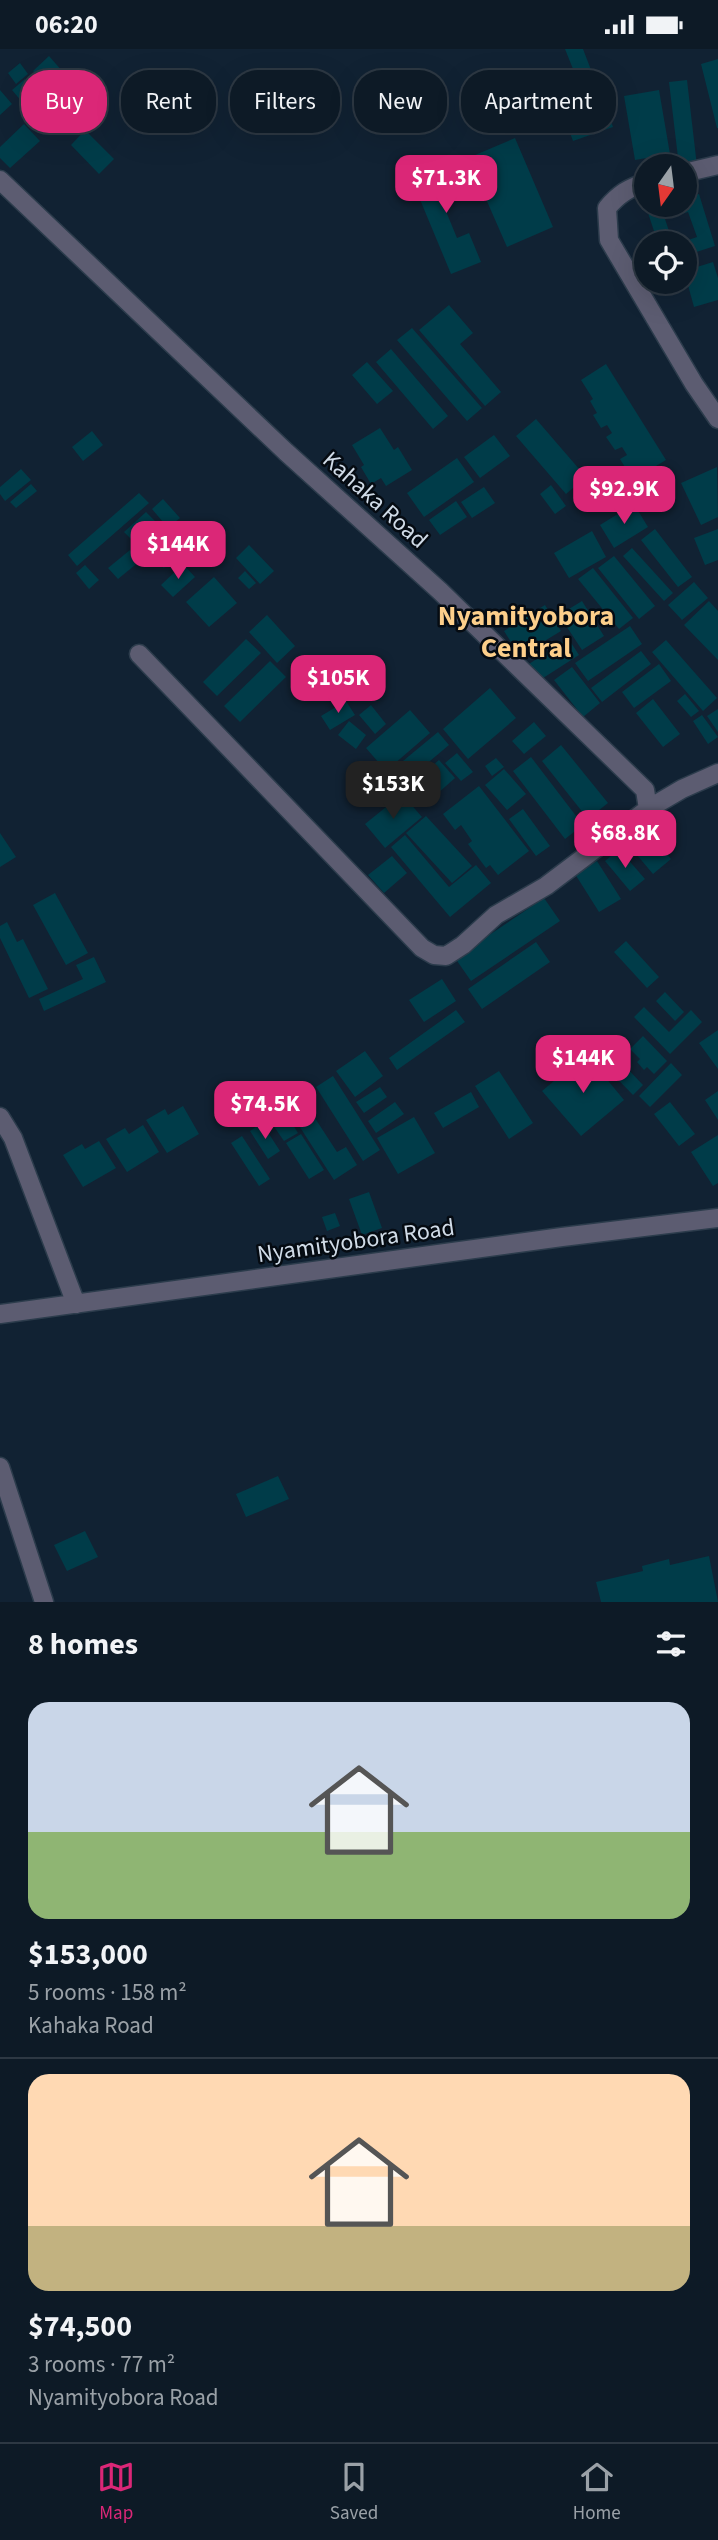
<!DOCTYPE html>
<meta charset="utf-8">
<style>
:root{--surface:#0d1a26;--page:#1b2732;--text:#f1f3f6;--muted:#9aa1a7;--line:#2d3843;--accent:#db2777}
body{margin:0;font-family:"Source Sans 3",sans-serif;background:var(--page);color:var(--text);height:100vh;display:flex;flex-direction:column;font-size:26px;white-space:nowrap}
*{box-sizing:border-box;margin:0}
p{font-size:23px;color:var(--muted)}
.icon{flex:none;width:38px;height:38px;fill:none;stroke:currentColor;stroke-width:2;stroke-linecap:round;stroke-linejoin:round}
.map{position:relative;height:1553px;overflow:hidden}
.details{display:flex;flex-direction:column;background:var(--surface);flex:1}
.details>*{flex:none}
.hud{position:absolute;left:21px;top:21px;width:677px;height:63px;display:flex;gap:14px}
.needle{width:46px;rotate:194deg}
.buttons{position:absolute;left:634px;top:105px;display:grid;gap:14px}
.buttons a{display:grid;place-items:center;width:63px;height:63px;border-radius:50%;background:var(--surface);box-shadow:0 7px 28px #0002,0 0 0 2px var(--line);font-size:35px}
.price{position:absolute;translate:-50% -60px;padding:0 16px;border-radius:14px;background:var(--accent);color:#fff;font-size:23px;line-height:46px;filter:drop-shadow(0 2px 4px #0008)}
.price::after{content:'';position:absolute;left:50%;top:42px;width:21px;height:16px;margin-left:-10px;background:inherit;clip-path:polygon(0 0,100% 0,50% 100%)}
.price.active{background:#222;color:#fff}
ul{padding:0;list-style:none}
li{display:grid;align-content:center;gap:14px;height:371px;padding:0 28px}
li+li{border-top:2px solid var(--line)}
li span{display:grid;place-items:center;height:217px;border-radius:21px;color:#555}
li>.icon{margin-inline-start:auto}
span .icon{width:126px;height:126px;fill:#fffc;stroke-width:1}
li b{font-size:30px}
h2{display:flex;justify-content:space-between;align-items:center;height:84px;padding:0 28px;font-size:30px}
.pill{padding:0 24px;border-radius:28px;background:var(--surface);box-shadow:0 7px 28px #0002,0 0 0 2px var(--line);font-size:24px;line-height:63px}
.pill.active{background:var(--accent);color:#fff}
.status{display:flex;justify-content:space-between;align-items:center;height:49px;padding:0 35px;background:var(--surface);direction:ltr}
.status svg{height:19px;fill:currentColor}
.dock{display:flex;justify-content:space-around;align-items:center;height:98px;border-top:2px solid var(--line);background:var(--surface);font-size:19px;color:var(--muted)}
.dock a{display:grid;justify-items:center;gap:4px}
.dock .active{color:var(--accent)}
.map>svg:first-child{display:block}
.building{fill:#003c49}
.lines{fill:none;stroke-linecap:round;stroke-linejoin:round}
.street-casing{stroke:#2c3c4c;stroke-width:21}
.street{stroke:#5c5c71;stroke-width:18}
.labels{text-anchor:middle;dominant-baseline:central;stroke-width:5;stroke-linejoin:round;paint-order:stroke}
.street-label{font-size:24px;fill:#d0dbe7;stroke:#050b12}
.quarter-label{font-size:28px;font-weight:bold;fill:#fdcf8b;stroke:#050b12}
</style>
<div class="status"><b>06:20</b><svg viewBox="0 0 49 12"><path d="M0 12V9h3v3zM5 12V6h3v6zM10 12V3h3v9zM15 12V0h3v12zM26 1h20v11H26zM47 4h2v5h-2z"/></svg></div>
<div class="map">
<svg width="718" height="1553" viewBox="0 0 718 1553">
<rect width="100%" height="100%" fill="#123"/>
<path class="building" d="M565,0H583L598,39L583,45Z
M49,7L84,47L68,61L33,22Z
M718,10V79H717L701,15Z
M20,14L28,25L16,35L8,24Z
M25,30L57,67L43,78L12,41Z
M687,31L697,117H679L669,33Z
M0,41L12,55L0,66Z
M659,41L670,105L635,111L624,47Z
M605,56L613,78L573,92L565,70Z
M24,75L40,92L10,119L0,109V98Z
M85,81L114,110L99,125L71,96Z
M515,89L553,178L507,198L468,109Z
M462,108L469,125L436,138L457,189L469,184L481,213L451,225L411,129Z
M699,145L715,197L684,207V194H679L697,188L688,163L665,170L673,194H658L647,161L663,156H684V149Z
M713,213L718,229V251L694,258L684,222Z
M449,256L473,284L460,295L501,343L485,357L419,281Z
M412,279L482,359L467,372L397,291Z
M391,300L448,367L433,380L376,313Z
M367,313L393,342L377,355L352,326Z
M606,315L666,411L641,426L637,420L629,425L620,410L627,406L622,398L615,401L606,388L612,384L607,376L601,379L593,366L597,364L590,352L593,350L581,331Z
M536,370L586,428L566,445L516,387Z
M380,379L394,401L398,398L412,421L386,437L381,429L371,435L361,418L364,416L352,396Z
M92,382L103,396L83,412L72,398Z
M494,386L510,407L480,429L464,408Z
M457,409L474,433L424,468L407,444Z
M717,418L718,468L701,476L681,434Z
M21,420L31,431L5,452L0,445V438Z
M31,435L37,442L16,459L10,453Z
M551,436L566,457L555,465L540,445Z
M484,438L495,454L472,469L461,453Z
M139,444L149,454L77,517L68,506Z
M163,450L180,469L168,479L152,460Z
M456,452L467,468L440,486L429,471Z
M634,455L648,478L614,499L600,476Z
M146,463L160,477L138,497L124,483Z
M180,474L193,484L164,519L151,508Z
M655,480L692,528L678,538L641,491Z
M718,480V511L705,516L694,489Z
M592,482L606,508L569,529L554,504Z
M249,496L274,522L260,535L236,509Z
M632,499L673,544L664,552L623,507Z
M130,501L140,512L118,530L108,519Z
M614,507L655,557L639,570L598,519Z
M183,515L195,528L173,548L161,536Z
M85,516L99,531L89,540L76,524Z
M593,519L633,569L619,580L578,530Z
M245,522L256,534L249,540L238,529Z
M214,528L237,554L209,578L186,553Z
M694,533L708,549L682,571L668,556Z
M582,552L604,587L582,601L559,566Z
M709,552L718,562V611L684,576Z
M545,556L561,582L520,607L504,582Z
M267,566L295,597L277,614L249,583Z
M630,577L642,595L588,632L575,614Z
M568,589L579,606L540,631L529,615Z
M246,590L261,604L217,647L203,633Z
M666,591L717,649L703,662L652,603Z
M641,602L651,615L602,653L591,639Z
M270,612L286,628L240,673L224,657Z
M659,615L671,632L634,659L622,643Z
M572,618L600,654L583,668L554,631Z
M490,639L516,669L468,710L443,680Z
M685,645L699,662L691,668L677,652Z
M653,650L680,685L663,698L636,664Z
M346,652L355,666L330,681L321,667Z
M371,656L386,675L375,685L359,666Z
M718,660V683L707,667Z
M410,661L430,684L386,722L366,699Z
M702,666L718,688L708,695L693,672Z
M349,672L366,686L356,700L338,686Z
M534,673L546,687L524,705L512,692Z
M438,683L449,696L392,744L380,731Z
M561,696L608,754L588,770L542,712Z
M457,704L473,723L461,732L445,714Z
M531,708L583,776L565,790L513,722Z
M496,709L504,718L492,727L485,717Z
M439,711L455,729L428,753L412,734Z
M504,720L526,745L507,761L485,736Z
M479,737L529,802L498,826L490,816L486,819L468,795L472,792L461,776L455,781L443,765Z
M402,745L422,768L385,799L365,775Z
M523,760L550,797L536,807L509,770Z
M426,767L472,817L452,834L406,784Z
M0,784L16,808L0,818Z
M650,784L671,810L653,825L631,799Z
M405,786L449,838L476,816L491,834L450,868L391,798Z
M619,800L645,830L630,842L605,812Z
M392,807L407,824L384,844L368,826Z
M597,812L621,850L599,863L575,825Z
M55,844L88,904L66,916L33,856Z
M544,849L560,872L471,932L455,909Z
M7,873L17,893L23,890L48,940L29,949L0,889V877Z
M626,892L659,928L647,939L614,903Z
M536,893L550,913L482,960L468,940Z
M94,908L106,933L44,962L39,950L83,930L76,916Z
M442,930L456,952L424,973L409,951Z
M665,943L684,963L675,972L656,952Z
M644,958L669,983L691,961L702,973L670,1005L634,968Z
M456,961L465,973L397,1021L389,1009Z
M718,981V1020L699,994Z
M643,987L667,1012L654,1025L647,1018L644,1021L637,1013L640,1010L630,1000Z
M600,991L643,1036L633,1046L589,1001Z
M365,1002L383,1027L355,1048L336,1022Z
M586,1005L624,1051L581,1087L542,1042Z
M671,1014L682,1026L650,1058L639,1047Z
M499,1022L533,1074L509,1090L475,1037Z
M333,1027L380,1101L363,1112L316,1038Z
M380,1038L387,1048L364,1064L356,1053Z
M718,1042V1071L705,1051Z
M471,1043L479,1058L443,1079L434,1064Z
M300,1046L337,1103L346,1098L357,1116L334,1131L285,1055Z
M395,1053L404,1065L376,1084L368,1072Z
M670,1053L695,1085L679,1097L654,1065Z
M183,1057L199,1085L167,1104L146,1071L165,1060L168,1066Z
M283,1060L298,1084L284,1092L268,1069Z
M414,1068L435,1104L398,1125L377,1089Z
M262,1074L280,1102L268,1110L250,1082Z
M143,1076L159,1103L127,1123L106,1090L125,1079L129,1085Z
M301,1085L324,1121L309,1130L286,1094Z
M718,1086V1134L713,1137L691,1103Z
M242,1087L270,1130L259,1137L231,1094Z
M99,1092L116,1119L83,1138L63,1106L82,1095L85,1100Z
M369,1143L382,1179L362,1186L349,1150Z
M335,1164L340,1177L327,1182L322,1168Z
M278,1427L289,1450L246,1468L236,1445Z
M85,1482L98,1508L67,1522L54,1496Z
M709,1507L718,1553H601L596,1533L643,1522L642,1517L669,1510L670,1516Z"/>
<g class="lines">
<g class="street-casing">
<path id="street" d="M684,124L718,116
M0,131L286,403L440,542L645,741L648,760L682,740L718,724
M646,134C629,138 618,146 607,159L609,191L694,335L718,370
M139,605L422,899L434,906L446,907L463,896L496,866L546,837L648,760
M0,1068L13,1089L76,1255
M0,1265L562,1188L718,1169
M0,1418L44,1553"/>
</g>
<use href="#street" class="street"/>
</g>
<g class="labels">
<g class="street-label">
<text transform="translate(375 451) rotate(42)">Kahaka Road</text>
<text transform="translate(356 1192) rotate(-8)">Nyamityobora Road</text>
</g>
<g class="quarter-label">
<text x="526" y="567">Nyamityobora<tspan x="526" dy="32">Central</tspan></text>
</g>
</g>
</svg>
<div class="buttons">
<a><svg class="needle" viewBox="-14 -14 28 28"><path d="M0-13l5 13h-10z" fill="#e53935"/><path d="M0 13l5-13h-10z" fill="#9aa1a7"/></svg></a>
<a><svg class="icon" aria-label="locate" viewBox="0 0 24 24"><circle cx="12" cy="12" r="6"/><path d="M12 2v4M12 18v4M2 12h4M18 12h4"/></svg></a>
</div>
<b class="price" style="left:446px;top:166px">$71.3K</b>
<b class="price" style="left:624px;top:477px">$92.9K</b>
<b class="price" style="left:178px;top:532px">$144K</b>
<b class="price" style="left:338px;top:666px">$105K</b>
<b class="price active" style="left:393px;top:772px">$153K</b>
<b class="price" style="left:625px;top:821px">$68.8K</b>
<b class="price" style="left:583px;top:1046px">$144K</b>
<b class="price" style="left:265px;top:1092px">$74.5K</b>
<div class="hud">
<a class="pill active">Buy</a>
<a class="pill">Rent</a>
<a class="pill">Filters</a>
<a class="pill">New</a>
<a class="pill">Apartment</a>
</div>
</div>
<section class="details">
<h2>8 homes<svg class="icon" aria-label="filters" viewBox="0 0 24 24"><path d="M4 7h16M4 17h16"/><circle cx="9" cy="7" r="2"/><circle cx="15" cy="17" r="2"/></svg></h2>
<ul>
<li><span style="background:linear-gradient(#c9d6e8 60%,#8fb573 0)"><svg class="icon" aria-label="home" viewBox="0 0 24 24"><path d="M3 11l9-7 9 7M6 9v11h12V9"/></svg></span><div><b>$153,000</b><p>5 rooms · 158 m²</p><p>Kahaka Road</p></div></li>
<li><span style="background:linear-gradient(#ffd9b3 70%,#c2b280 0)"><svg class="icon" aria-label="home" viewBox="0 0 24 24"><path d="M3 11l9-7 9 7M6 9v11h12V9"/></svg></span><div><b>$74,500</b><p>3 rooms · 77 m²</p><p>Nyamityobora Road</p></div></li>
</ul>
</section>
<nav class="dock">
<a class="active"><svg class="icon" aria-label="map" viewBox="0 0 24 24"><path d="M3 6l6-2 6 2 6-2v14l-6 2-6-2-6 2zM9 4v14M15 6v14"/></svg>Map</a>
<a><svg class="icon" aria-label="saved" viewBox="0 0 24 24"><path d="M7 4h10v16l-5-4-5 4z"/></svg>Saved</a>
<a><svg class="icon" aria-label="home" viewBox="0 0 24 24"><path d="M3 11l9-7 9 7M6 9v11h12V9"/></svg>Home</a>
</nav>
